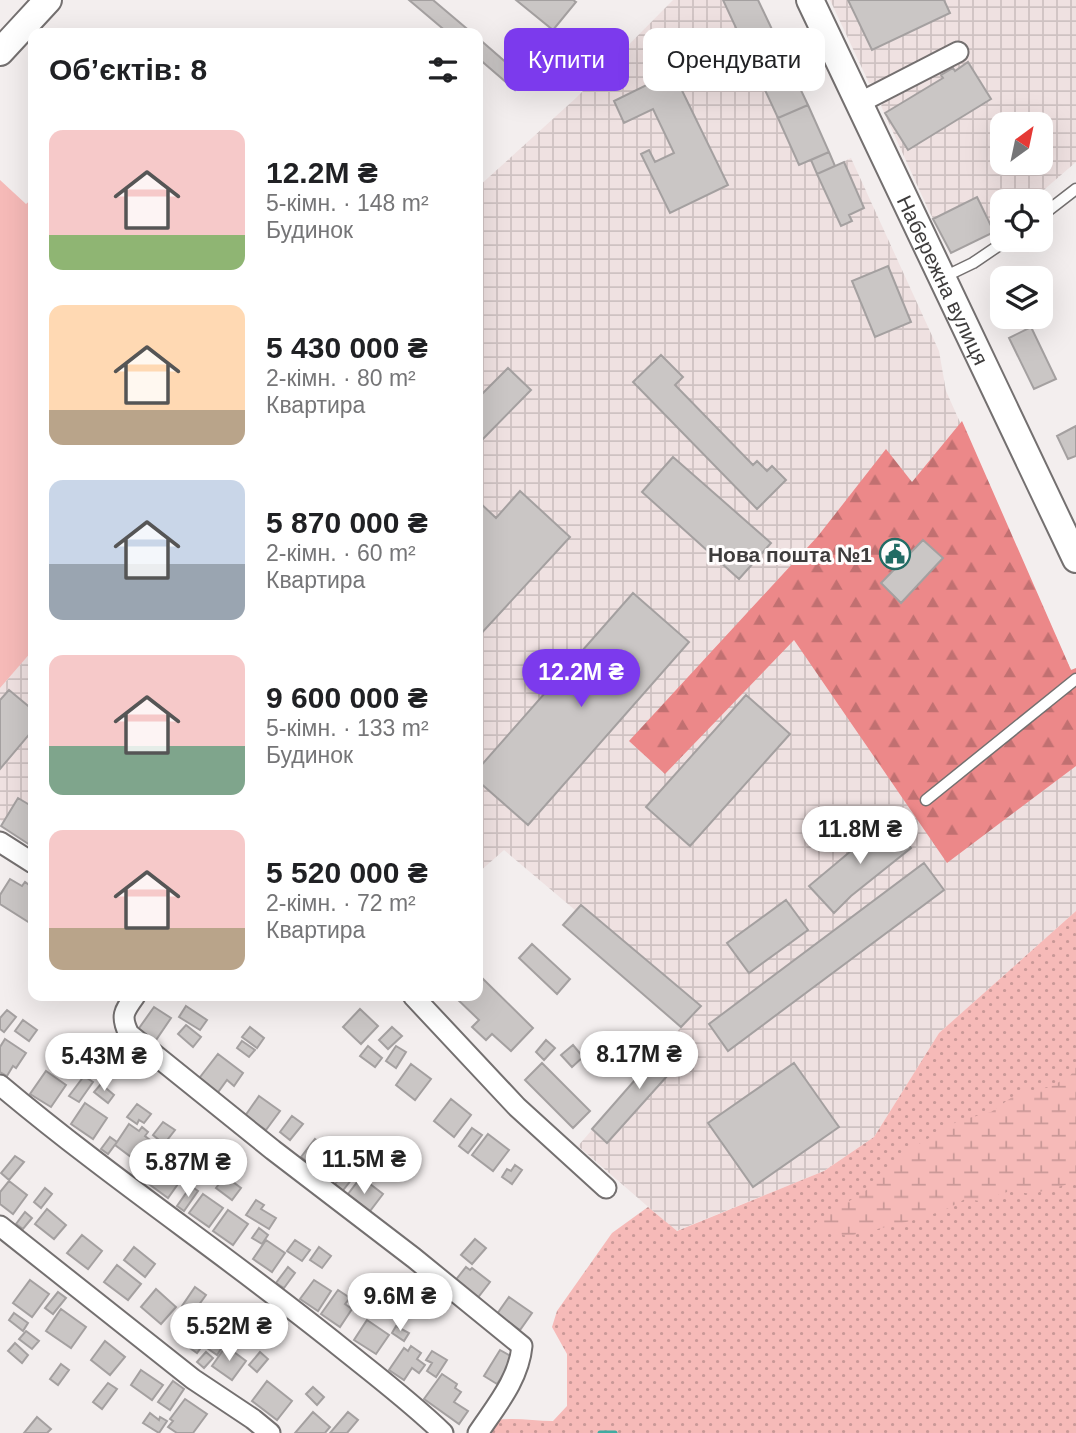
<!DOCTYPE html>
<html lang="uk">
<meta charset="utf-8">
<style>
:root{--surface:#fff;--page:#f6f6f6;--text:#202124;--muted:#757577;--accent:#7c3aed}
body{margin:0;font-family:Arial,sans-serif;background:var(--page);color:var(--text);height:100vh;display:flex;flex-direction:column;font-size:26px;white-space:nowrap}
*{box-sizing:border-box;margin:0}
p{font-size:23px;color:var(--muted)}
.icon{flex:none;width:38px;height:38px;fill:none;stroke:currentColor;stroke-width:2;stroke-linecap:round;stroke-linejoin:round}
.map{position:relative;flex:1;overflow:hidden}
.sheet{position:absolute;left:28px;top:28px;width:455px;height:973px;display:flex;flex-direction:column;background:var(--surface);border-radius:14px;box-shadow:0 7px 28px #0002}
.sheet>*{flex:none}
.guide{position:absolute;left:504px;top:28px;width:466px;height:63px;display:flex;gap:14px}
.needle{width:46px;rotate:33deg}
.fabs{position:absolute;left:990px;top:112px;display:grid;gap:14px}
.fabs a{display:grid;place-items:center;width:63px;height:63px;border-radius:14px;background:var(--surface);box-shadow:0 7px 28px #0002;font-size:35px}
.price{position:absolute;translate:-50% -60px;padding:0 16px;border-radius:24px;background:#fff;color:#222;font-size:23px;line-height:46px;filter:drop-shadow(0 2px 4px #0008)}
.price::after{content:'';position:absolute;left:50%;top:42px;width:21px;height:16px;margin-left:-10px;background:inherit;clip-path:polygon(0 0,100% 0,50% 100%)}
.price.on{background:var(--accent);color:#fff}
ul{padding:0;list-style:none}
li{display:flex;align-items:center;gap:21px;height:175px;padding:0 21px}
li span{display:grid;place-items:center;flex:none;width:196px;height:140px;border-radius:14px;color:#555}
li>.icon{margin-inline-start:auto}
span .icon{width:84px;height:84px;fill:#fffc;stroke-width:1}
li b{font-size:30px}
h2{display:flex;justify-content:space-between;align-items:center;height:84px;padding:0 21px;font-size:30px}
.tag{padding:0 24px;border-radius:14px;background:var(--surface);box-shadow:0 7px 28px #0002;font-size:24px;line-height:63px}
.tag.on{background:var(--accent);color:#fff}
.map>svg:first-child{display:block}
.industrial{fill:url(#industrial-grid);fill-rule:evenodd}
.grass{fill:url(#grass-dots)}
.forest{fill:url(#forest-firs)}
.wetland{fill:url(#wetland-marsh)}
.pitch{fill:#f6bab8}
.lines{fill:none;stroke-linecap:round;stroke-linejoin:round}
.stream{stroke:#40aba1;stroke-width:5}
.building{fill:#cac6c5;stroke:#a4a0a0;stroke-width:2}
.service-casing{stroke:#747070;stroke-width:13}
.minor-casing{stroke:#747070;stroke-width:23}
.secondary-casing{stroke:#747070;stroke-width:30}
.service{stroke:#fff;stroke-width:10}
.minor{stroke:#fff;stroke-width:19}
.secondary{stroke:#fff;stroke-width:26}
.labels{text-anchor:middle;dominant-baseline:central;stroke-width:6;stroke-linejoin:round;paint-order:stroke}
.street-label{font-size:21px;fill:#3e3c3c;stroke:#fffcfc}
.poi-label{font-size:21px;font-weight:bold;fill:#3e3c3c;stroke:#fffcfc;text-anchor:end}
</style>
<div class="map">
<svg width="1076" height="1433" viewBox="0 0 1076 1433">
<defs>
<pattern id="industrial-grid" width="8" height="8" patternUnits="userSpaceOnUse" patternTransform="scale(1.75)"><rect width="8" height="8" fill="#efe1e1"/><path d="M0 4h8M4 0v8" fill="none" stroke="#cec2c2"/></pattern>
<pattern id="grass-dots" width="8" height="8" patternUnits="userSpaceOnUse" patternTransform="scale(1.75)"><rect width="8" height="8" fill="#f6bab8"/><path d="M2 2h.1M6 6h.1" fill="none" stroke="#c99897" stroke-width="1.8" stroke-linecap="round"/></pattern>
<pattern id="forest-firs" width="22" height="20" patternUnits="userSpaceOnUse" patternTransform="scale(1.75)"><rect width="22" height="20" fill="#ec8889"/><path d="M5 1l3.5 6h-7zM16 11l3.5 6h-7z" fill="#c17071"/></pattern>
<pattern id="wetland-marsh" width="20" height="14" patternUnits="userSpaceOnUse" patternTransform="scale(1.75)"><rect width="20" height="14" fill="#f6bab8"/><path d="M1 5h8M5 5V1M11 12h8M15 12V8" fill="none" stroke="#c99897"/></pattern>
</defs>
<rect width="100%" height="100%" fill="#f3eeee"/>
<path class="industrial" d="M673,0H758L835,166L851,158L939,351L946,391L1071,670L1076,668V911L939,1033L874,1137L824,1171L676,1231L578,1146L681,1027L563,925L575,910L504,850L478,873V187L577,97Z
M830,0H1076V162L1031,201H1003V226L951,253L929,211L881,106L887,98L878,84L869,83ZM1003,124H1041V163H1003Z
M33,650V847L1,826L3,822L0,820V688Z"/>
<path class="grass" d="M1076,911V1433H488L496,1420C515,1417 534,1421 553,1421L567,1406V1354L552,1327L557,1311L612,1233L648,1207L677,1231L824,1171L874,1137L939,1033Z"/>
<path class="forest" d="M962,421L1071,670L1076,668V766L947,863L794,640L665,774L629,741L818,536L886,449L912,482Z"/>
<path class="wetland" d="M1076,1067V1182L1032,1194L1010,1191L980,1201L965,1199L945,1210L914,1220L849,1236L816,1231L815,1223L865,1191L912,1148L958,1121L991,1112L1015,1095L1050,1087L1070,1076Z"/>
<path class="pitch" d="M0,180L26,204L33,198V650L0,688Z"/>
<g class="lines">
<path class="stream" d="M600,1433H615"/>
</g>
<path class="building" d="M409,0H433L472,33H448Z
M516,0H573L576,2L553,30Z
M723,0H758L808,105L778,118Z
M848,0H944L950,13L872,50Z
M478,38L524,78L515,90L478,58Z
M968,62L991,99L908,150L885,113L943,78L941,75L953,68L955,71Z
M673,72L728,185L670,213L641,154L649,150L655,162L674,153L653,109L624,123L614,101Z
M808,105L829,152L799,165L778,118Z
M829,152L835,166L817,174L811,160Z
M844,162L864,208L849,215L852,221L841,226L817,174Z
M977,197L994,232L951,253L933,219Z
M888,266L911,322L875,337L852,281Z
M1031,327L1056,379L1034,389L1009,338Z
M661,355L683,377L675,385L753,465L757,461L767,471L772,466L786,480L757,509L633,382Z
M508,368L531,390L478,444V398Z
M1076,426V456L1068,459L1057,436Z
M673,457L771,543L739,579L642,492Z
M520,491L570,537L478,637V501L496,518Z
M923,540L943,558L901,603L881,583Z
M633,593L689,642L528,825L478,781V769Z
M9,690L33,710V730L0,769V700Z
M746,695L790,734L690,846L646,807Z
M18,798L33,807V847L1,826Z
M888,820L911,848L851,896L834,913L809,886Z
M924,863L944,890L728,1051L709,1024Z
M10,879L22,886L25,882L33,888V925L0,904V895Z
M786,900L808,930L749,973L727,943Z
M581,905L701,1006L681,1027L563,925Z
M532,944L570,979L557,994L519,958Z
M478,974L533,1028L511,1051L492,1034L486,1040L472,1027L479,1020L454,996H478Z
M186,1006L207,1020L200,1030L179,1017Z
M154,1007L171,1018L154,1043L137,1031Z
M360,1009L378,1026L361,1044L343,1027Z
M7,1010L16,1017L4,1032L0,1029V1018Z
M23,1020L37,1030L29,1041L15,1031Z
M186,1025L201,1037L193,1047L178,1034Z
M250,1027L264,1038L257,1048L242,1037Z
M392,1027L402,1036L388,1049L379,1040Z
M5,1039L26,1053L16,1068L13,1066L7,1076L0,1072V1047Z
M546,1040L555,1048L544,1060L536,1052Z
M670,1040L686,1055L607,1143L592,1129Z
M242,1041L255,1050L249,1057L237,1048Z
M573,1045L583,1057L572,1067L561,1055Z
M368,1046L382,1058L375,1067L360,1056Z
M396,1046L406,1052L396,1068L386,1061Z
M60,1053L75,1062L66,1076L51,1066Z
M218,1054L243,1073L234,1086L227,1080L216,1095L197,1081Z
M542,1063L590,1111L573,1128L525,1080Z
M794,1063L839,1127L753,1187L708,1123Z
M411,1064L431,1079L415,1100L396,1085Z
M46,1071L66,1085L51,1107L30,1094Z
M84,1076L93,1082L79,1102L69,1096Z
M101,1084L114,1095L108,1103L94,1092Z
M259,1096L280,1111L266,1130L245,1116Z
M451,1099L471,1115L454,1137L434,1121Z
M85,1103L107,1118L93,1139L71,1124Z
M137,1104L151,1114L144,1123L139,1120L137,1124L127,1117Z
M292,1116L303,1124L290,1140L280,1132Z
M163,1122L175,1130L164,1144L153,1135Z
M129,1124L139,1131L142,1127L148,1132L145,1136L150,1140L135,1160L115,1145Z
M472,1128L482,1135L468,1153L459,1146Z
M488,1134L509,1150L493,1171L472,1155Z
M110,1137L117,1142L108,1154L101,1149Z
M315,1139L335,1154L321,1173L301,1157Z
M164,1148L173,1155L171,1158L183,1167L180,1171L185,1174L168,1198L142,1179Z
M15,1156L24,1162L9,1180L1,1173Z
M515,1165L522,1170L512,1184L502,1177L507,1169L511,1171Z
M348,1168L356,1174L340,1194L332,1188Z
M225,1176L241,1188L232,1200L216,1188Z
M361,1177L383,1194L367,1215L345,1198Z
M9,1181L27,1195L13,1214L0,1204V1192Z
M191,1186L198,1191L184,1211L177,1206Z
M45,1188L52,1194L41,1208L34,1202Z
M203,1194L223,1208L209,1227L189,1213Z
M256,1200L264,1205L261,1209L276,1218L269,1229L246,1215Z
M47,1209L66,1225L54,1239L35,1224Z
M228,1210L248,1224L233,1245L213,1231Z
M25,1212L32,1218L23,1229L16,1224Z
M259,1228L268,1235L262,1244L252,1238Z
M82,1235L102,1251L88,1269L67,1253Z
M475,1239L486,1248L472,1264L461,1255Z
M266,1240L285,1253L272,1272L253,1259Z
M295,1240L310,1250L302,1261L287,1251Z
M134,1247L155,1264L145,1277L124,1260Z
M319,1247L331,1256L322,1268L310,1260Z
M117,1265L141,1284L128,1300L104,1282Z
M288,1267L295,1273L284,1288L276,1283Z
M466,1267L470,1270L472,1268L490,1282L476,1300L454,1282Z
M30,1280L49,1294L32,1317L13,1303Z
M314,1280L331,1291L318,1311L300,1299Z
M195,1287L206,1295L193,1313L182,1306Z
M156,1289L176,1307L161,1324L141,1307Z
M338,1290L350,1298L345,1304L352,1309L340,1327L321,1314Z
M365,1290L372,1294L367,1301L375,1306L369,1314L355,1305Z
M58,1292L66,1298L53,1314L45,1308Z
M509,1297L532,1313L520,1330L497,1314Z
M61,1309L86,1327L71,1348L46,1331Z
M14,1313L28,1323L23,1331L9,1320Z
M190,1318L211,1334L197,1353L176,1338Z
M367,1320L389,1335L376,1354L354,1340Z
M224,1323L234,1329L217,1355L207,1348Z
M396,1326L409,1333L404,1341L392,1333Z
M26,1331L39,1341L32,1349L19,1339Z
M105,1341L125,1357L110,1375L91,1360Z
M15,1343L28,1355L22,1363L8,1351Z
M226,1346L246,1361L232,1380L212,1366Z
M411,1346L421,1353L417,1359L425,1365L419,1373L412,1368L404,1380L389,1370L404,1348L408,1351Z
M500,1350L514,1358L497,1384L484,1376Z
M432,1351L447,1360L436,1377L427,1371L432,1363L426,1360Z
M206,1352L213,1358L204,1368L197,1362Z
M260,1352L268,1359L257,1372L249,1365Z
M61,1364L69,1370L58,1385L50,1379Z
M141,1370L163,1385L152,1400L131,1385Z
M442,1374L457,1384L455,1388L461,1392L454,1402L468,1411L459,1424L424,1399Z
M173,1381L184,1389L170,1410L158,1402Z
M267,1381L292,1401L277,1420L252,1401Z
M108,1383L117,1389L102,1409L93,1402Z
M313,1387L324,1397L317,1405L306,1394Z
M185,1399L207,1414L193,1433H177L168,1427L173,1421L170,1419Z
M313,1412L330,1427L325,1433H295Z
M348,1412L358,1420L347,1433H330Z
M150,1413L159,1420L160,1417L167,1421L159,1433L143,1423Z
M37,1417L51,1429L47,1433H24Z"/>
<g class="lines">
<g class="service-casing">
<path id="service" d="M1041,216L1076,189
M944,277L973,263L1007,240
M926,800L1076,679"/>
</g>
<g class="minor-casing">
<path id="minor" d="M859,103L958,52
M0,842L33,863
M135,996C124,1011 120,1016 129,1034L273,1150L414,1258L522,1346C519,1379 496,1406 478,1433
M413,996L517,1107L606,1188
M0,1085C107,1175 223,1253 333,1341C370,1371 409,1400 443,1433
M0,1226L193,1379L253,1419L270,1433"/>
</g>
<g class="secondary-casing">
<g id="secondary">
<path id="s1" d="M810,0L1076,559"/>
<path d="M0,52L48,0"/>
</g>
</g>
<use href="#service" class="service"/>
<use href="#minor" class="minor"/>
<use href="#secondary" class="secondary"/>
</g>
<defs>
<g id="civic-ring" transform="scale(1.575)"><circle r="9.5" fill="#fffcfc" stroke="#226c65" stroke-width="1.5"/><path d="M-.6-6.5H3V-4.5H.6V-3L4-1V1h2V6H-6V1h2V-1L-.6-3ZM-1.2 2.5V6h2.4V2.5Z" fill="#226c65"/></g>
</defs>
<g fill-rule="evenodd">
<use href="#civic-ring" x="895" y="554"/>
</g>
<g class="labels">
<g class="street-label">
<text stroke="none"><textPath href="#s1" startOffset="310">Набережна вулиця</textPath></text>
</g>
<g class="poi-label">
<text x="872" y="554">Нова пошта №1</text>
</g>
</g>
</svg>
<div class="fabs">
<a><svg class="needle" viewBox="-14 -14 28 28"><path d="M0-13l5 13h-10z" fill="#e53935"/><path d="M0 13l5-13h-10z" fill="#757577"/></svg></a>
<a><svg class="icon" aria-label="locate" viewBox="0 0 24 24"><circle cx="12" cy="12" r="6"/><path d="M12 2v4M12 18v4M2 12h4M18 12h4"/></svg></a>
<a><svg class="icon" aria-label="layers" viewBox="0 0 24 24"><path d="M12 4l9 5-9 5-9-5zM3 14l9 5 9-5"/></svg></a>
</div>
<b class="price on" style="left:581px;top:709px">12.2M ₴</b>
<b class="price" style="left:860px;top:866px">11.8M ₴</b>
<b class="price" style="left:639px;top:1091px">8.17M ₴</b>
<b class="price" style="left:104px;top:1093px">5.43M ₴</b>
<b class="price" style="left:364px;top:1196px">11.5M ₴</b>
<b class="price" style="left:188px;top:1199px">5.87M ₴</b>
<b class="price" style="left:400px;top:1333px">9.6M ₴</b>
<b class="price" style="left:229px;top:1363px">5.52M ₴</b>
<div class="guide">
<a class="tag on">Купити</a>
<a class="tag">Орендувати</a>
</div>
<section class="sheet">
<h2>Об’єктів: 8<svg class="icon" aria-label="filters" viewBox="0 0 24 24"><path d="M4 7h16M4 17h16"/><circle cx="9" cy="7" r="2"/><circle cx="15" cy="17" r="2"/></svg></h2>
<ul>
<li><span style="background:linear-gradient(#f6c9c9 75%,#8fb573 0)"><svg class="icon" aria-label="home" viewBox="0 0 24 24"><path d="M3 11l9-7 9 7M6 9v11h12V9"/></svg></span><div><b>12.2M ₴</b><p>5-кімн. · 148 m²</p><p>Будинок</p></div></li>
<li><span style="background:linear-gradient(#ffd9b3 75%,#b9a48a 0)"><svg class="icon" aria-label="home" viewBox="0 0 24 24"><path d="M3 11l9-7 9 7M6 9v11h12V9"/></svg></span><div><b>5 430 000 ₴</b><p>2-кімн. · 80 m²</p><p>Квартира</p></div></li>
<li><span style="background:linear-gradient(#c9d6e8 60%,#9aa5b1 0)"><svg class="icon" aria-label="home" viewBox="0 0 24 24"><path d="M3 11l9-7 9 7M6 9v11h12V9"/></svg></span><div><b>5 870 000 ₴</b><p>2-кімн. · 60 m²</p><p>Квартира</p></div></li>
<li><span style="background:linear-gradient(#f6c9c9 65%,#7fa58c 0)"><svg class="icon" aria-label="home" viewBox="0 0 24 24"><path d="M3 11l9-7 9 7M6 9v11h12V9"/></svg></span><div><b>9 600 000 ₴</b><p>5-кімн. · 133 m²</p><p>Будинок</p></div></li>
<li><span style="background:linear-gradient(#f6c9c9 70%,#b9a48a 0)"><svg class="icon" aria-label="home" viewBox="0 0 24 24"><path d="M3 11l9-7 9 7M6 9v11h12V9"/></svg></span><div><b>5 520 000 ₴</b><p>2-кімн. · 72 m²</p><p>Квартира</p></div></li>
</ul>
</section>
</div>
